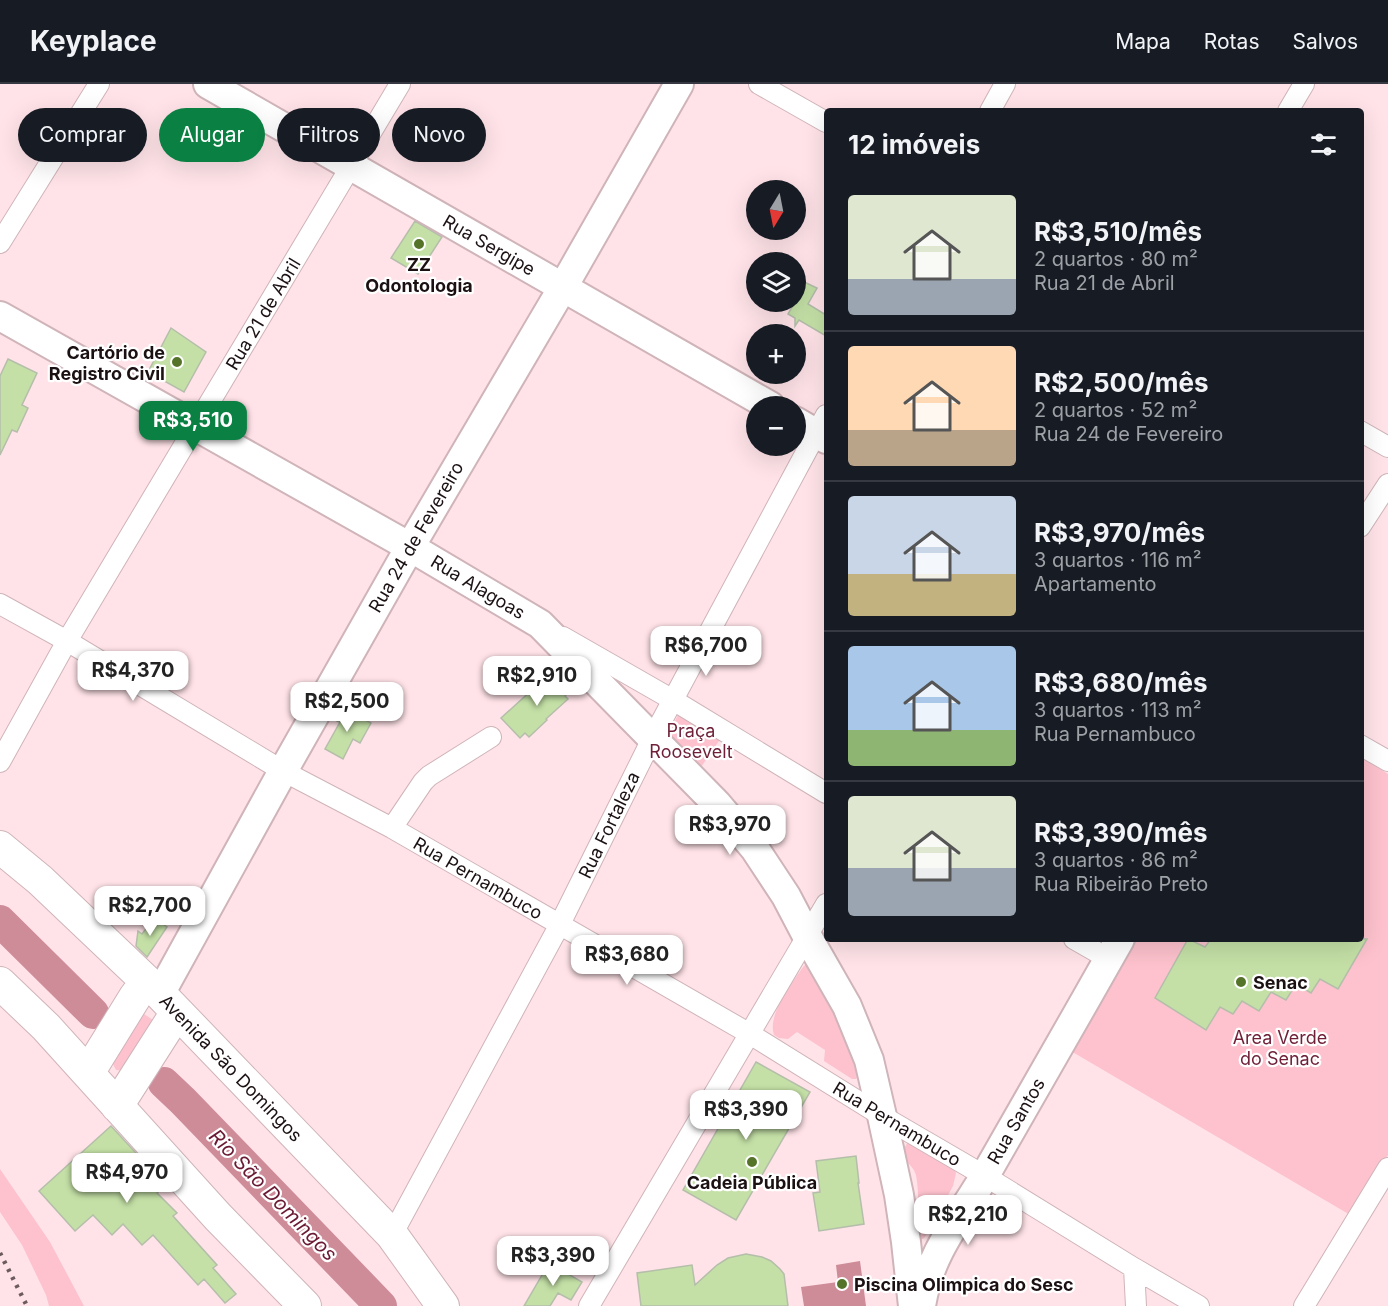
<!DOCTYPE html>
<html lang="pt">
<meta charset="utf-8">
<style>
:root{--surface:#171b24;--page:#242831;--text:#f1f3f6;--muted:#9ea1a6;--line:#363941;--accent:#0b8043}
body{margin:0;font-family:Inter,sans-serif;background:var(--page);color:var(--text);height:100vh;display:flex;flex-direction:column;font-size:22px;white-space:nowrap}
*{box-sizing:border-box;margin:0}
p{font-size:20px;color:var(--muted)}
.icon{flex:none;width:33px;height:33px;fill:none;stroke:currentColor;stroke-width:2;stroke-linecap:round;stroke-linejoin:round}
.map{position:relative;flex:1;overflow:hidden}
.drawer{position:absolute;left:824px;top:24px;width:540px;height:834px;display:flex;flex-direction:column;background:var(--surface);border-radius:6px;box-shadow:0 6px 24px #0002}
.drawer>*{flex:none}
.top-card{position:absolute;left:18px;top:24px;width:570px;height:54px;display:flex;gap:12px}
.needle{width:39px;rotate:190deg}
.tools{position:absolute;left:746px;top:96px;display:grid;gap:12px}
.tools a{display:grid;place-items:center;width:60px;height:60px;border-radius:50%;background:var(--surface);box-shadow:0 6px 24px #0002;font-size:30px}
.price{position:absolute;translate:-50% -51px;padding:0 14px;border-radius:12px;background:#fff;color:#222;font-size:20px;line-height:39px;filter:drop-shadow(0 2px 3px #0008)}
.price::after{content:'';position:absolute;left:50%;top:36px;width:18px;height:14px;margin-left:-9px;background:inherit;clip-path:polygon(0 0,100% 0,50% 100%)}
.price.selected{background:var(--accent);color:#fff}
ul{padding:0;list-style:none}
li{display:flex;align-items:center;gap:18px;height:150px;padding:0 24px}
li+li{border-top:2px solid var(--line)}
li span{display:grid;place-items:center;flex:none;width:168px;height:120px;border-radius:6px;color:#555}
li>.icon{margin-inline-start:auto}
span .icon{width:72px;height:72px;fill:#fffc;stroke-width:1}
li b{font-size:26px}
h2{display:flex;justify-content:space-between;align-items:center;height:72px;padding:0 24px;font-size:26px}
.chip{padding:0 21px;border-radius:27px;background:var(--surface);box-shadow:0 6px 24px #0002;font-size:21px;line-height:54px}
.chip.selected{background:var(--accent);color:#fff}
header{display:flex;align-items:center;gap:36px;box-sizing:border-box;height:84px;padding:0 30px;background:var(--surface);border-bottom:2px solid var(--line)}
header strong{font-size:28px}
nav{display:flex;gap:33px;margin-inline-start:auto;font-size:21px}
.map>svg:first-child{display:block}
.green{fill:#fdc2cd}
.water{fill:#ce8b98}
.lines{fill:none;stroke-linecap:round;stroke-linejoin:round}
.river{stroke:#ce8b98;stroke-width:32}
.building{fill:#c4e0a6;stroke:#b4beaa;stroke-width:1.5}
.street-casing{stroke:#cfb4b9;stroke-width:22}
.secondary-casing{stroke:#cfb4b9;stroke-width:32}
.primary-casing{stroke:#cfb4b9;stroke-width:34}
.street{stroke:#fff;stroke-width:20}
.secondary{stroke:#fff;stroke-width:28}
.primary{stroke:#fff;stroke-width:32}
.rail{stroke:#6c5b5e;stroke-width:4.5;stroke-dasharray:3 6;stroke-linecap:butt}
.poi-dot{fill:#55742a;stroke:#fff;stroke-width:2}
.labels{text-anchor:middle;dominant-baseline:central;stroke-width:4.5;stroke-linejoin:round;paint-order:stroke}
.street-label{font-size:18px;fill:#1b1113;stroke:#fff}
.poi-label{font-size:18px;font-weight:bold;fill:#1b1113;stroke:#fff}
.park-label{font-size:18px;fill:#6f1f37;stroke:#fff}
.water-label{font-size:20px;font-style:italic;fill:#6a1a33;stroke:#fff}
</style>
<header>
<strong>Keyplace</strong>
<nav><a>Mapa</a><a>Rotas</a><a>Salvos</a></nav>
</header>
<div class="map">
<svg width="1388" height="1222" viewBox="0 0 1388 1222">
<rect width="100%" height="100%" fill="#ffe3e8"/>
<path class="green" d="M681,626L723,651L695,692L662,660Z
M1361,673L1388,690V1071L1352,1132L1064,963L1127,855H1360Z
M807,879L812,880L856,967L859,991L856,995H852L824,977L825,966L797,948L788,955L779,954L774,951C767,931 792,899 803,883Z
M144,930L153,936L156,942L126,987L116,986L112,978L137,931Z
M908,1058L953,1080L956,1089L953,1102L927,1150L923,1155H918L912,1131L919,1124C918,1114 918,1101 916,1091C913,1078 895,1076 908,1058Z
M0,1085L50,1158L84,1222H49L46,1211L22,1161L0,1128Z"/>
<path class="water" d="M860,1177L866,1222H804L801,1203L838,1198L836,1181Z"/>
<g class="lines">
<path class="river" d="M0,837L93,929
M164,999L183,1017L381,1222"/>
</g>
<path class="building" d="M415,137L442,153L418,190L391,174Z
M800,196L817,204L808,220L826,231V252L799,236L795,242V234L788,230L795,218V205Z
M171,244L206,268L184,308L148,288Z
M8,275L37,289L22,321L28,324L17,348L12,346L0,371V292Z
M553,589L570,606L565,612L568,615L546,635L547,636L529,653L525,649L520,654L501,634L544,595L546,596Z
M344,624L371,639L360,659L353,655L343,675L325,665L340,638L337,637Z
M154,834L167,843L147,873L136,862L138,847L142,850Z
M1188,855L1205,863L1211,855H1367L1338,905L1320,895L1311,909L1296,900L1286,916L1271,908L1259,927L1242,917L1233,930L1220,923L1206,946L1155,914Z
M756,978L810,1008L736,1136L683,1106Z
M111,1042L147,1081L144,1084L163,1104L157,1109L177,1129L173,1132L217,1181L213,1184L236,1210L225,1219L204,1195L198,1201L153,1151L142,1161L123,1140L112,1151L93,1131L75,1147L39,1107Z
M856,1072L859,1099H858L864,1140L819,1147L813,1109L820,1108L816,1077Z
M746,1170L762,1173L771,1177L780,1185L784,1190L788,1222H641L637,1189L692,1181L695,1201L717,1181L728,1174Z
M549,1179L582,1198L571,1216L558,1209L550,1222H524Z"/>
<g class="lines">
<g class="street-casing">
<path id="street" d="M759,0L826,38
M990,27L1005,0
M1288,27L1304,0
M0,159L99,0
M1360,347L1388,363
M1360,443L1388,400
M0,520L67,557L283,687L392,744L750,950L882,1032L985,1092L1134,1184L1199,1222
M563,553L673,616L826,709
M1360,661L1388,677
M0,678L67,557L400,0
M392,744L423,698L429,692L491,653
M1074,855L1109,875
M392,1151L559,842L653,653L826,331
M1134,1184L1136,1222
M589,1222L826,820
M1304,1222L1388,1084"/>
</g>
<g class="secondary-casing">
<path id="secondary" d="M208,0L770,322
M0,232L410,463L540,540L717,720L755,765L786,812L807,852L847,922L869,976L882,1032L899,1111L906,1158L913,1222
M795,337L826,355
M160,910L283,687L410,463L563,203L679,0
M921,1222C929,1169 961,1133 987,1088C1031,1011 1076,933 1120,855"/>
</g>
<g class="primary-casing">
<path id="primary" d="M0,763L40,796L160,910L392,1151L443,1222
M0,899L46,943L218,1133L305,1222
M88,989L135,913L146,898
M117,1022L177,928"/>
</g>
<use href="#street" class="street"/>
<use href="#secondary" class="secondary"/>
<use href="#primary" class="primary"/>
<path class="rail" d="M0,1169L27,1222"/>
</g>
<g class="poi-dot">
<circle cx="419" cy="160" r="6"/>
<circle cx="177" cy="278" r="6"/>
<circle cx="1241" cy="898" r="6"/>
<circle cx="752" cy="1078" r="6"/>
<circle cx="842" cy="1200" r="6"/>
</g>
<g class="labels">
<g class="street-label">
<text transform="translate(489 161) rotate(30)">Rua Sergipe</text>
<text transform="translate(263 230) rotate(-59)">Rua 21 de Abril</text>
<text transform="translate(416 453) rotate(-60)">Rua 24 de Fevereiro</text>
<text transform="translate(478 503) rotate(31)">Rua Alagoas</text>
<text transform="translate(609 741) rotate(-64)">Rua Fortaleza</text>
<text transform="translate(478 794) rotate(30)">Rua Pernambuco</text>
<text transform="translate(231 984) rotate(46)">Avenida São Domingos</text>
<text transform="translate(1016 1037) rotate(-60)">Rua Santos</text>
<text transform="translate(897 1040) rotate(31)">Rua Pernambuco</text>
</g>
<g class="poi-label">
<text x="419" y="180">ZZ<tspan x="419" dy="21">Odontologia</tspan></text>
<text x="165" y="268" text-anchor="end">Cartório de<tspan x="165" dy="21">Registro Civil</tspan></text>
<text x="1253" y="898" text-anchor="start">Senac</text>
<text x="752" y="1098">Cadeia Pública</text>
<text x="854" y="1200" text-anchor="start">Piscina Olimpica do Sesc</text>
</g>
<g class="park-label">
<text x="691" y="646">Praça<tspan x="691" dy="21">Roosevelt</tspan></text>
<text x="1280" y="953">Area Verde<tspan x="1280" dy="21">do Senac</tspan></text>
</g>
<g class="water-label">
<text transform="translate(273 1111) rotate(46)">Rio São Domingos</text>
</g>
</g>
</svg>
<div class="tools">
<a><svg class="needle" viewBox="-14 -14 28 28"><path d="M0-13l5 13h-10z" fill="#e53935"/><path d="M0 13l5-13h-10z" fill="#9ea1a6"/></svg></a>
<a><svg class="icon" aria-label="layers" viewBox="0 0 24 24"><path d="M12 4l9 5-9 5-9-5zM3 14l9 5 9-5"/></svg></a>
<a>+</a>
<a>−</a>
</div>
<b class="price selected" style="left:193px;top:368px">R$3,510</b>
<b class="price" style="left:706px;top:593px">R$6,700</b>
<b class="price" style="left:133px;top:618px">R$4,370</b>
<b class="price" style="left:537px;top:623px">R$2,910</b>
<b class="price" style="left:347px;top:649px">R$2,500</b>
<b class="price" style="left:730px;top:772px">R$3,970</b>
<b class="price" style="left:150px;top:853px">R$2,700</b>
<b class="price" style="left:627px;top:902px">R$3,680</b>
<b class="price" style="left:746px;top:1057px">R$3,390</b>
<b class="price" style="left:127px;top:1120px">R$4,970</b>
<b class="price" style="left:968px;top:1162px">R$2,210</b>
<b class="price" style="left:553px;top:1203px">R$3,390</b>
<div class="top-card">
<a class="chip">Comprar</a>
<a class="chip selected">Alugar</a>
<a class="chip">Filtros</a>
<a class="chip">Novo</a>
</div>
<section class="drawer">
<h2>12 imóveis<svg class="icon" aria-label="filters" viewBox="0 0 24 24"><path d="M4 7h16M4 17h16"/><circle cx="9" cy="7" r="2"/><circle cx="15" cy="17" r="2"/></svg></h2>
<ul>
<li><span style="background:linear-gradient(#dfe7d0 70%,#9aa5b1 0)"><svg class="icon" aria-label="home" viewBox="0 0 24 24"><path d="M3 11l9-7 9 7M6 9v11h12V9"/></svg></span><div><b>R$3,510/mês</b><p>2 quartos · 80 m²</p><p>Rua 21 de Abril</p></div></li>
<li><span style="background:linear-gradient(#ffd9b3 70%,#b9a48a 0)"><svg class="icon" aria-label="home" viewBox="0 0 24 24"><path d="M3 11l9-7 9 7M6 9v11h12V9"/></svg></span><div><b>R$2,500/mês</b><p>2 quartos · 52 m²</p><p>Rua 24 de Fevereiro</p></div></li>
<li><span style="background:linear-gradient(#c9d6e8 65%,#c2b280 0)"><svg class="icon" aria-label="home" viewBox="0 0 24 24"><path d="M3 11l9-7 9 7M6 9v11h12V9"/></svg></span><div><b>R$3,970/mês</b><p>3 quartos · 116 m²</p><p>Apartamento</p></div></li>
<li><span style="background:linear-gradient(#a9c7e8 70%,#8fb573 0)"><svg class="icon" aria-label="home" viewBox="0 0 24 24"><path d="M3 11l9-7 9 7M6 9v11h12V9"/></svg></span><div><b>R$3,680/mês</b><p>3 quartos · 113 m²</p><p>Rua Pernambuco</p></div></li>
<li><span style="background:linear-gradient(#dfe7d0 60%,#9aa5b1 0)"><svg class="icon" aria-label="home" viewBox="0 0 24 24"><path d="M3 11l9-7 9 7M6 9v11h12V9"/></svg></span><div><b>R$3,390/mês</b><p>3 quartos · 86 m²</p><p>Rua Ribeirão Preto</p></div></li>
</ul>
</section>
</div>
